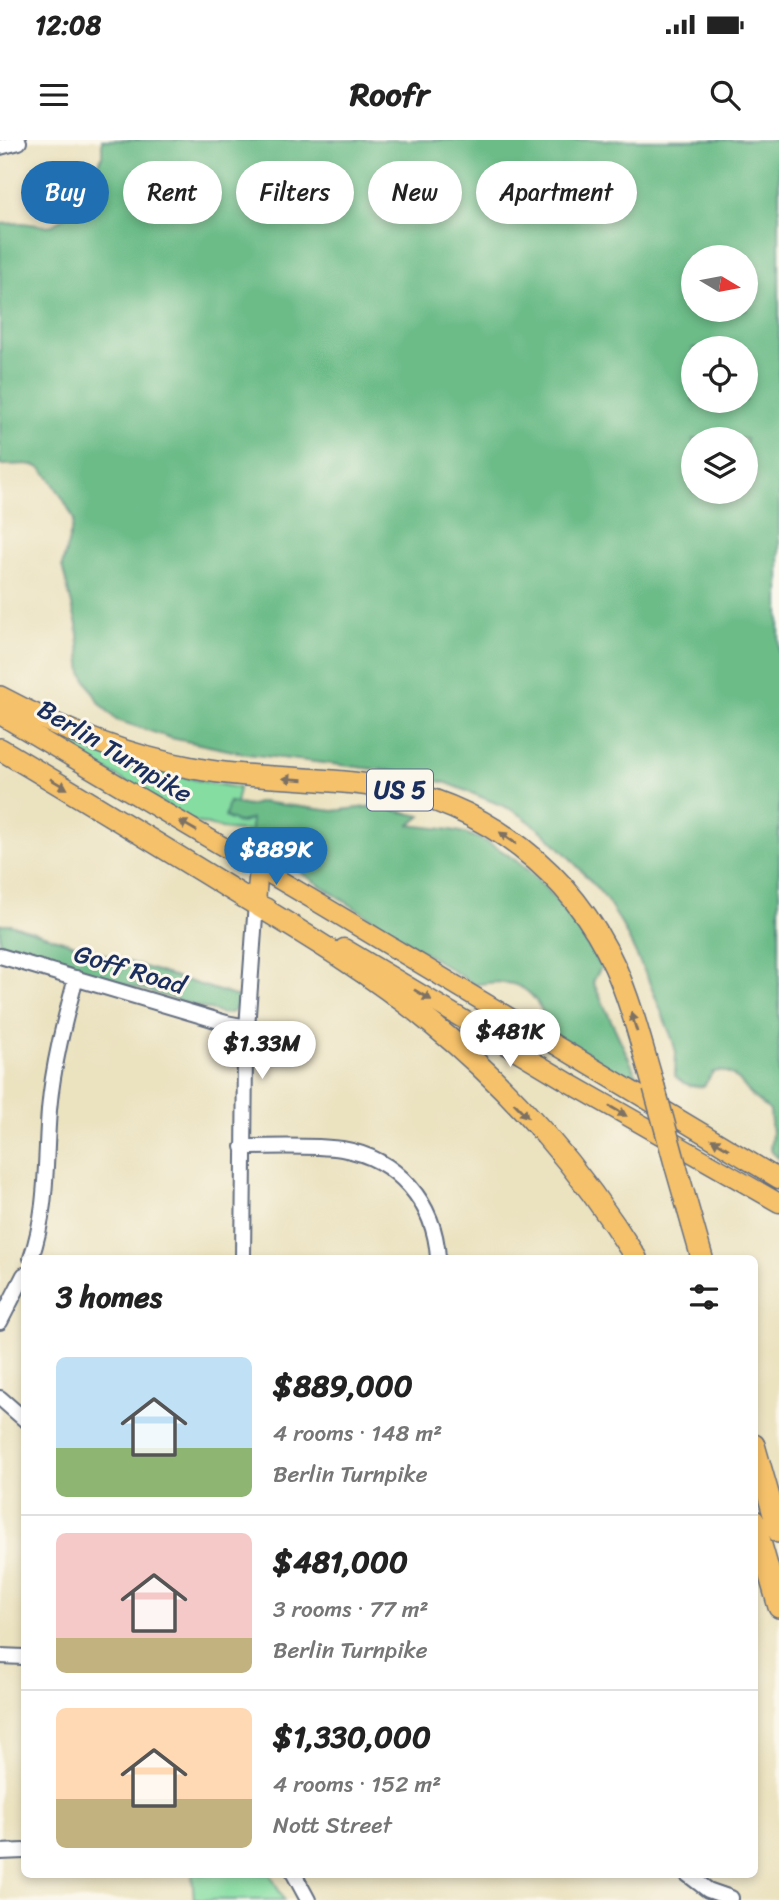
<!DOCTYPE html>
<meta charset="utf-8">
<style>
:root{--surface:#fff;--page:#f6f6f6;--text:#222;--muted:#767676;--line:#e0e0e0;--accent:#1f6fb2}
body{margin:0;font-family:Sriracha,sans-serif;background:var(--page);color:var(--text);height:100vh;display:flex;flex-direction:column;font-size:26px;white-space:nowrap}
*{box-sizing:border-box;margin:0}
p{font-size:23px;color:var(--muted)}
.icon{flex:none;width:38px;height:38px;fill:none;stroke:currentColor;stroke-width:2;stroke-linecap:round;stroke-linejoin:round}
.map{position:relative;flex:1;overflow:hidden}
.details{position:absolute;left:21px;top:1115px;width:737px;height:623px;display:flex;flex-direction:column;background:var(--surface);border-radius:10px;box-shadow:0 4px 10px #0003}
.details>*{flex:none}
.guide{position:absolute;left:21px;top:21px;width:738px;height:63px;display:flex;gap:14px}
.needle{width:46px;rotate:100deg}
.fabs{position:absolute;left:681px;top:105px;display:grid;gap:14px}
.fabs a{display:grid;place-items:center;width:77px;height:77px;border-radius:50%;background:var(--surface);box-shadow:0 4px 10px #0003;font-size:35px}
.price{position:absolute;translate:-50% -60px;padding:0 16px;border-radius:24px;background:#fff;color:#222;font-size:23px;line-height:46px;filter:drop-shadow(0 2px 4px #0008)}
.price::after{content:'';position:absolute;left:50%;top:42px;width:21px;height:16px;margin-left:-10px;background:inherit;clip-path:polygon(0 0,100% 0,50% 100%)}
.price.active{background:var(--accent);color:#fff}
ul{padding:0;list-style:none}
li{display:flex;align-items:center;gap:21px;height:175px;padding:0 35px}
li+li{border-top:2px solid var(--line)}
li span{display:grid;place-items:center;flex:none;width:196px;height:140px;border-radius:10px;color:#555}
li>.icon{margin-inline-start:auto}
span .icon{width:84px;height:84px;fill:#fffc;stroke-width:1}
li b{font-size:30px}
h2{display:flex;justify-content:space-between;align-items:center;height:84px;padding:0 35px;font-size:30px}
.tag{padding:0 24px;border-radius:32px;background:var(--surface);box-shadow:0 4px 10px #0003;font-size:24px;line-height:63px}
.tag.active{background:var(--accent);color:#fff}
.status{display:flex;justify-content:space-between;align-items:center;height:49px;padding:0 35px;background:var(--surface);direction:ltr}
.status svg{height:19px;fill:currentColor}
header{display:flex;justify-content:space-between;align-items:center;height:91px;padding:0 35px;background:var(--surface);font-size:32px;font-weight:800}
.map>svg:first-child{display:block}
.green{fill:#86dda2;stroke:#508680;stroke-width:2}
.forest{fill:#6cbc88;stroke:#447673;stroke-width:2;fill-rule:evenodd}
.lines{fill:none;stroke-linecap:round;stroke-linejoin:round}
.minor-casing{stroke:#646e80;stroke-width:18}
.major-casing{stroke:#646e80;stroke-width:21}
.highway-casing{stroke:#646e80;stroke-width:24}
.minor{stroke:#fff;stroke-width:14}
.major{stroke:#f5c16b;stroke-width:18}
.highway{stroke:#f5c16b;stroke-width:21}
.highway-bridge-casing{stroke:#646e80;stroke-width:24;stroke-linecap:butt}
.highway-bridge{stroke:#f5c16b;stroke-width:21}
.oneway{fill:#7d7164}
.labels{text-anchor:middle;dominant-baseline:central;stroke-width:6;stroke-linejoin:round;paint-order:stroke}
.shield{fill:#fbf7ec;stroke:#5e6b89;stroke-width:2}
.shield-label{font-size:24px;font-weight:bold;fill:#1b2f5e}
.street-label{font-size:26px;fill:#1b2f5e;stroke:#fbf7ec}
</style>
<div class="status"><b>12:08</b><svg viewBox="0 0 49 12"><path d="M0 12V9h3v3zM5 12V6h3v6zM10 12V3h3v9zM15 12V0h3v12zM26 1h20v11H26zM47 4h2v5h-2z"/></svg></div>
<header><svg class="icon" aria-label="menu" viewBox="0 0 24 24"><path d="M4 6h16M4 12h16M4 18h16"/></svg>Roofr<svg class="icon" aria-label="search" viewBox="0 0 24 24"><circle cx="10" cy="10" r="6"/><path d="M15 15l6 6"/></svg></header>
<div class="map">
<svg width="779" height="1760" viewBox="0 0 779 1760">
<rect width="100%" height="100%" fill="#fbf7ec"/>
<filter id="ink" filterUnits="userSpaceOnUse"><feTurbulence type="fractalNoise" baseFrequency=".0143" numOctaves="2"/><feDisplacementMap in="SourceGraphic" scale="14" xChannelSelector="R" yChannelSelector="G"/><feConvolveMatrix kernelMatrix="1 2 1 2 8 2 1 2 1" color-interpolation-filters="sRGB"/></filter>
<filter id="wash" filterUnits="userSpaceOnUse"><feTurbulence type="fractalNoise" baseFrequency=".00686" numOctaves="4" result="noise"/><feDisplacementMap in="SourceGraphic" scale="28" xChannelSelector="R" yChannelSelector="G"/><feGaussianBlur stdDeviation="1.57" result="paint"/><feColorMatrix in="noise" values="0 0 0 0 0 0 0 0 0 0 0 0 0 0 0 0 0 1.4 0 .05"/><feComposite in="paint" operator="in"/></filter>
<g filter="url(#wash)">
<rect width="100%" height="100%" fill="#ebe2c0"/>
<path class="green" d="M24,581L143,627L209,643L239,648L236,663L229,662L234,682L243,683L252,679L251,692L229,690L192,681Z
M192,1734H270L284,1760H194Z"/>
<path class="forest" d="M102,0H779V1019L770,1010L772,994L770,971C764,965 757,961 751,955C740,942 733,928 713,932L704,946C693,948 683,944 675,936L676,912L672,898L648,839L620,781L603,755L570,718L548,696L522,676L508,668L447,643L400,632L247,614L171,598L116,580L98,561L82,533L77,485L62,426L74,380C70,370 49,333 40,328C29,321 12,326 0,325V84L22,83L46,86L53,85L73,71L102,16ZM693,117H746V170H693ZM693,208H746V261H693ZM693,299H746V352H693Z
M229,662L248,666L261,662L333,671L375,666L421,676L410,685C428,688 448,688 464,693C529,714 569,772 601,827L593,842L645,953L602,922L551,892C537,851 520,835 475,845L301,733L265,700L251,692V679C241,684 235,682 225,677Z
M0,784H10L238,857L236,868L233,872L223,874L0,807Z"/>
</g>
<g filter="url(#ink)">
<g class="lines">
<g class="minor-casing">
<path id="minor" d="M0,7L19,2
M0,816L226,883L247,887
M243,1007C276,1007 310,1005 342,1009C397,1018 435,1063 438,1118
M31,1118C48,1069 45,1021 49,970C53,925 64,882 76,838
M243,1118L245,916L256,763
M0,1182L24,1135
M0,1258L24,1279
M0,1516L24,1517
M0,1712L24,1711
M294,1734L308,1760
M687,1734L708,1750L731,1758"/>
</g>
<g class="major-casing">
<path id="major" d="M0,575L317,762L779,1039
M259,727L256,763L267,768
M344,808L573,945L779,1063"/>
</g>
<g class="highway-casing">
<path id="highway" d="M0,557C60,589 125,616 193,628C255,640 319,636 382,647C485,664 572,732 615,827C632,865 642,907 654,947
M0,609C76,654 151,700 226,746C296,789 369,831 432,884C512,949 582,1031 636,1118
M676,1027L702,1118
M754,1305L779,1392
M754,1381L779,1467"/>
</g>
<use href="#minor" class="minor"/>
<use href="#major" class="major"/>
<use href="#highway" class="highway"/>
<g class="highway-bridge-casing">
<path id="highway-bridge" d="M654,947L676,1027"/>
</g>
<use href="#highway-bridge" class="highway-bridge"/>
</g>
<defs><path id="oneway-solid" d="M-6-.8H1V-3.2L6.5 0L1 3.2V.8H-6Z" transform="scale(1.75)"/></defs>
<g class="oneway">
<use href="#oneway-solid" transform="translate(293 639) rotate(-176)"/>
<use href="#oneway-solid" transform="translate(59 644) rotate(31)"/>
<use href="#oneway-solid" transform="translate(188 686) rotate(-150)"/>
<use href="#oneway-solid" transform="translate(508 698) rotate(-145)"/>
<use href="#oneway-solid" transform="translate(423 855) rotate(31)"/>
<use href="#oneway-solid" transform="translate(634 882) rotate(-107)"/>
<use href="#oneway-solid" transform="translate(521 970) rotate(46)"/>
<use href="#oneway-solid" transform="translate(618 971) rotate(30)"/>
<use href="#oneway-solid" transform="translate(720 1004) rotate(-149)"/>
</g>
</g>
<g class="labels">
<rect class="shield" x="367" y="629.5" width="66" height="41" rx="5"/>
<g class="shield-label">
<text x="400" y="650">US 5</text>
</g>
<g class="street-label">
<text transform="translate(115 611) rotate(31)">Berlin Turnpike</text>
<text transform="translate(130 829) rotate(17)">Goff Road</text>
</g>
</g>
</svg>
<div class="fabs">
<a><svg class="needle" viewBox="-14 -14 28 28"><path d="M0-13l5 13h-10z" fill="#e53935"/><path d="M0 13l5-13h-10z" fill="#767676"/></svg></a>
<a><svg class="icon" aria-label="locate" viewBox="0 0 24 24"><circle cx="12" cy="12" r="6"/><path d="M12 2v4M12 18v4M2 12h4M18 12h4"/></svg></a>
<a><svg class="icon" aria-label="layers" viewBox="0 0 24 24"><path d="M12 4l9 5-9 5-9-5zM3 14l9 5 9-5"/></svg></a>
</div>
<b class="price active" style="left:276px;top:747px">$889K</b>
<b class="price" style="left:510px;top:929px">$481K</b>
<b class="price" style="left:262px;top:941px">$1.33M</b>
<div class="guide">
<a class="tag active">Buy</a>
<a class="tag">Rent</a>
<a class="tag">Filters</a>
<a class="tag">New</a>
<a class="tag">Apartment</a>
</div>
<section class="details">
<h2>3 homes<svg class="icon" aria-label="filters" viewBox="0 0 24 24"><path d="M4 7h16M4 17h16"/><circle cx="9" cy="7" r="2"/><circle cx="15" cy="17" r="2"/></svg></h2>
<ul>
<li><span style="background:linear-gradient(#bfe0f5 65%,#8fb573 0)"><svg class="icon" aria-label="home" viewBox="0 0 24 24"><path d="M3 11l9-7 9 7M6 9v11h12V9"/></svg></span><div><b>$889,000</b><p>4 rooms · 148 m²</p><p>Berlin Turnpike</p></div></li>
<li><span style="background:linear-gradient(#f6c9c9 75%,#c2b280 0)"><svg class="icon" aria-label="home" viewBox="0 0 24 24"><path d="M3 11l9-7 9 7M6 9v11h12V9"/></svg></span><div><b>$481,000</b><p>3 rooms · 77 m²</p><p>Berlin Turnpike</p></div></li>
<li><span style="background:linear-gradient(#ffd9b3 65%,#c2b280 0)"><svg class="icon" aria-label="home" viewBox="0 0 24 24"><path d="M3 11l9-7 9 7M6 9v11h12V9"/></svg></span><div><b>$1,330,000</b><p>4 rooms · 152 m²</p><p>Nott Street</p></div></li>
</ul>
</section>
</div>
